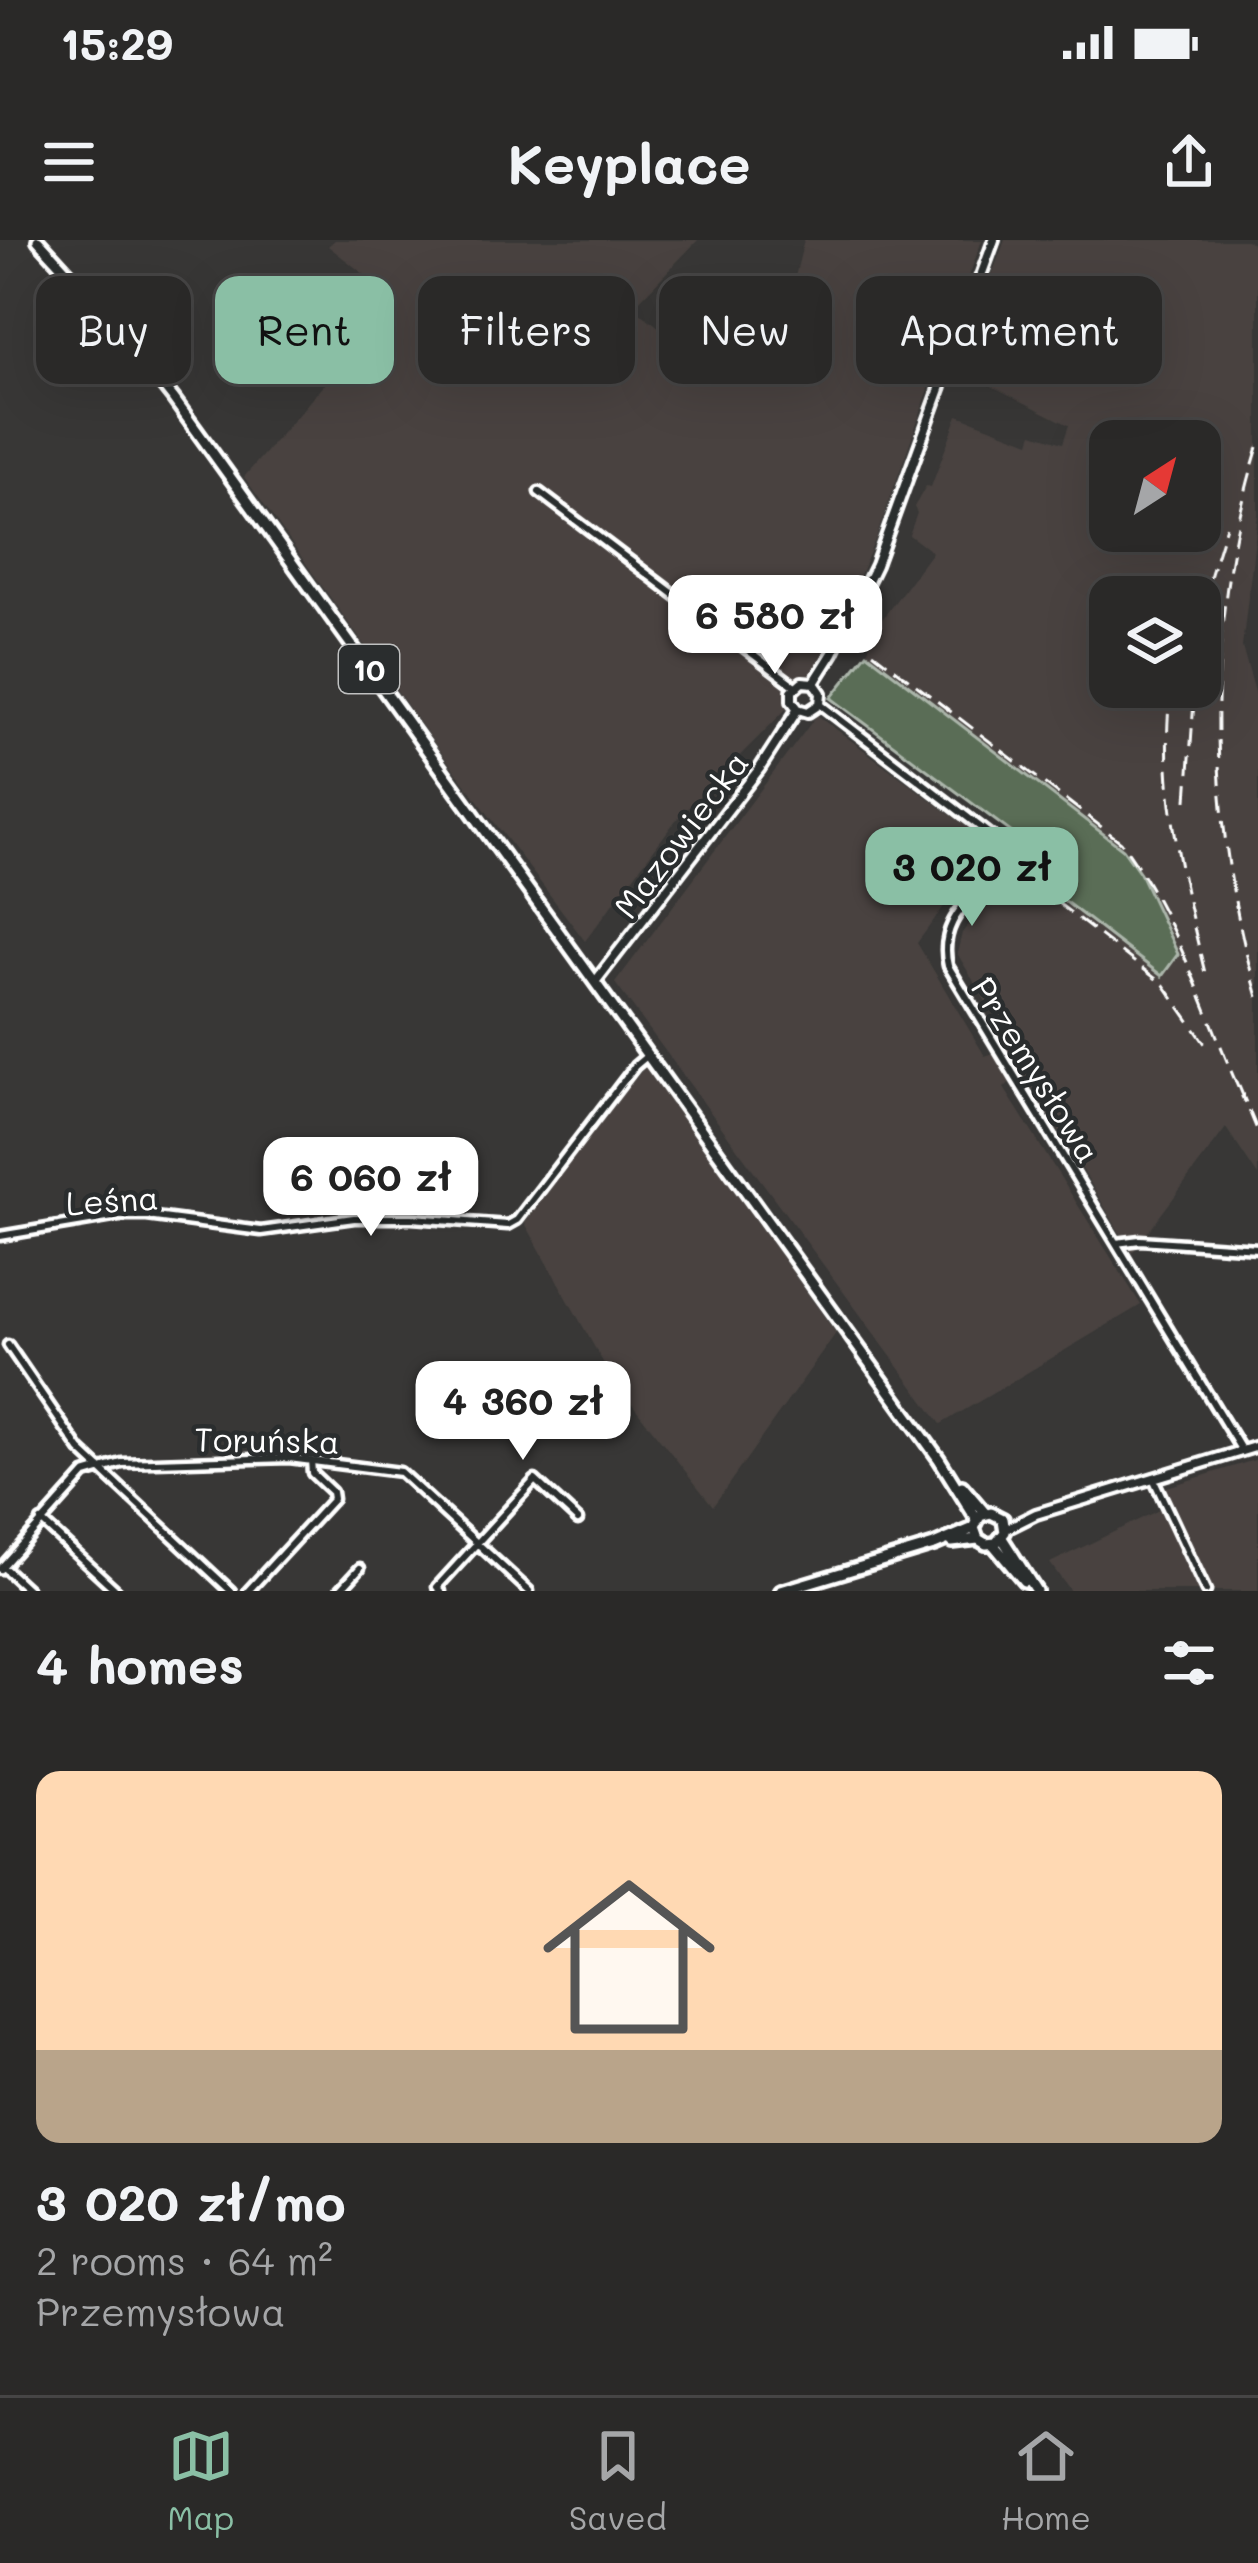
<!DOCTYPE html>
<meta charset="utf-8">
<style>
:root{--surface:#2a2928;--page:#323130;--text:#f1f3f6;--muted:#a5a6a8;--line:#464545;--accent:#8abfa5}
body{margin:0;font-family:Mali,sans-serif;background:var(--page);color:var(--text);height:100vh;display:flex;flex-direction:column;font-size:45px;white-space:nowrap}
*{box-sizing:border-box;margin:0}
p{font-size:39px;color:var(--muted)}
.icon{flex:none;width:66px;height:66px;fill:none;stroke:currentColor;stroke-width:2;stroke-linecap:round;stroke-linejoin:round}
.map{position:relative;height:1351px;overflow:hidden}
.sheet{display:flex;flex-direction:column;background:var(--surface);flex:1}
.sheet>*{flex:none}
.hud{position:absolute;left:36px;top:36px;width:1188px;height:108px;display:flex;gap:24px}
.needle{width:78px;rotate:36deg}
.buttons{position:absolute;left:1089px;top:180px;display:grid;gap:24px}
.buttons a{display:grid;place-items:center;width:132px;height:132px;border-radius:24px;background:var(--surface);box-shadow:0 12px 48px #0002,0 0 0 3px var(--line);font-size:60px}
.price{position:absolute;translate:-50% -102px;padding:0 27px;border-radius:24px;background:#fff;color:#222;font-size:39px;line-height:78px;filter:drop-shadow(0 3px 6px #0008)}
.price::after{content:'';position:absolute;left:50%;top:72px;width:36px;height:27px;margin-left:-18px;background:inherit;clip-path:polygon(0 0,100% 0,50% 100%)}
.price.current{background:var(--accent);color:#111}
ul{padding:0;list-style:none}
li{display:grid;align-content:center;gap:24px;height:636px;padding:0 36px}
li span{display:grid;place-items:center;height:372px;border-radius:24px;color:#555}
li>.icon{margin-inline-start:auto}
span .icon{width:216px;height:216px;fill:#fffc;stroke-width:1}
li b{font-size:51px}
h2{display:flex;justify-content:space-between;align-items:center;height:144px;padding:0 36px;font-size:51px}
.tag{padding:0 42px;border-radius:24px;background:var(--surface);box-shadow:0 12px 48px #0002,0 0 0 3px var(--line);font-size:42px;line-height:108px}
.tag.current{background:var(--accent);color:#111}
.status{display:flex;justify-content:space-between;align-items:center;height:84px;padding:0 60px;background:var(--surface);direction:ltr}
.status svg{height:33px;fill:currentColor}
header{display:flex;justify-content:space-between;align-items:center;height:156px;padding:0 36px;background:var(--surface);font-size:54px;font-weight:800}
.menu{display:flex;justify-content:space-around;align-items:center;height:168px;border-top:3px solid var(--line);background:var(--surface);font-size:33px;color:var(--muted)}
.menu a{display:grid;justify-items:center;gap:6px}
.menu .current{color:var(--accent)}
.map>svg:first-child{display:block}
.built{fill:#494340;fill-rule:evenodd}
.green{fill:#5a6d57;stroke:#acb6ab;stroke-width:3}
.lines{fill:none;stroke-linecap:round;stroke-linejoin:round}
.minor-casing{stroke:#fff;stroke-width:15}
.tertiary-casing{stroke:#fff;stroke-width:16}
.secondary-casing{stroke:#fff;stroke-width:16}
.primary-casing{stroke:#fff;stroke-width:18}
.minor{stroke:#2a2d2e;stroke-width:6}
.tertiary{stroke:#2a2d2e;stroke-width:8}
.secondary{stroke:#2a2d2e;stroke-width:8}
.primary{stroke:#2a2d2e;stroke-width:9}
.rail{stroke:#fff;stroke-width:3;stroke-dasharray:18 9;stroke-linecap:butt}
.labels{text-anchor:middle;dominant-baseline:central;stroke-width:9;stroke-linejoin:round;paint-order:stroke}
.shield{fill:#2a2d2e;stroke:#bfc0c0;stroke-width:3}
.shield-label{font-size:30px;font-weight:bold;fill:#fff}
.street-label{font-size:33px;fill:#fff;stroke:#2a2d2e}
</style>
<div class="status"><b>15:29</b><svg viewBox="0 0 49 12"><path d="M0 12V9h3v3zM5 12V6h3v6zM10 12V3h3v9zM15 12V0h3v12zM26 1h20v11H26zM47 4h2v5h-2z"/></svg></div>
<header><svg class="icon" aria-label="menu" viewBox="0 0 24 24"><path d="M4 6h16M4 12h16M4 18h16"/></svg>Keyplace<svg class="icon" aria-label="share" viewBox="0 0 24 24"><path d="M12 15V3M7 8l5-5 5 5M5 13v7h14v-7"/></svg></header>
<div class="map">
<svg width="1258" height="1351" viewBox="0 0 1258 1351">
<rect width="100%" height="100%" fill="#383736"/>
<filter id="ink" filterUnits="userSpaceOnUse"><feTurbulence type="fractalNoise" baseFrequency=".00833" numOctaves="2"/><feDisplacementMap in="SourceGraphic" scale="24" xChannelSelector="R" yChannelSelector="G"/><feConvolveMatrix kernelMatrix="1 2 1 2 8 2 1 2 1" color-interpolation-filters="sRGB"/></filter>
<g filter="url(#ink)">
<path class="built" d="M335,0H698L633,67L695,115L746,48L790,58L804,0H982L876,298L814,441L676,580L585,701L437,507L244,237L397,60L328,6Z
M1005,0H1246L1258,7V274L1242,407L1258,462V936L1226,888L1132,1013L1023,830L1004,848L1141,1065L941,1184L615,743L817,475L990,604L917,703L985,816L1019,805L992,760L986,762L957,713L962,693L1015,623L1161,736L1123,609L867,413L874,390L932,312L909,295L917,273L914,267L926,246L931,247L958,175L1030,202L1033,193L1063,203L1069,185L956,128ZM1110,201H1200V291H1110ZM1110,357H1200V447H1110Z
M646,826L836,1093L713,1266L613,1140L525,983L602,877Z
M1258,1219V1351H1213L1164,1248Z
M1161,1269L1200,1351H1070L1050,1323Z"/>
<path class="green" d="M867,413L1123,609L1140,633L1178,714L1162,736L1015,623L1027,604L831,458Z"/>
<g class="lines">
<g class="minor-casing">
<path id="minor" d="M539,252L795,446
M820,464L1001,603C1005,645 933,665 948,726L1242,1211
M0,996L119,976H147L261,991L354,978H412L508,985L517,980L635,826L648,815
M1116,1003L1140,1000L1258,1008
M8,1105L80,1210L231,1351
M1153,1238L1206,1351
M41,1281L117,1351
M2,1326L29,1351
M0,1329L85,1234L122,1223L289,1218L400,1232L529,1351
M248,1351L333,1259L332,1252L312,1233L311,1220
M339,1351L360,1328
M441,1351L437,1347L535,1240L578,1280"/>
</g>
<g class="tertiary-casing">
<path id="tertiary" d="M814,443L833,413L876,325L994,0
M798,469L808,472L820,464L821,453L814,443
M798,469L792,461V451L802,442L814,443
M595,742L760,528L798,469"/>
</g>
<g class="secondary-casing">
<path id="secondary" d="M1006,1289L1036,1274L1258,1206"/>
</g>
<g class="primary-casing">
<path id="primary" d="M38,0L112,81L173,158L939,1219L977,1280
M962,1246L985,1273
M1002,1298L1036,1351
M952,1302L978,1299L986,1304L996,1303L1005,1292L1003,1279L991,1273L980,1276L974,1288L978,1299
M993,1304L1024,1341
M781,1351L934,1305L974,1288"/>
</g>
<use href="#minor" class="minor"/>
<use href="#tertiary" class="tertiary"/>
<use href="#secondary" class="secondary"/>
<use href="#primary" class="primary"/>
<path class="rail" d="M1258,207C1203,385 1206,579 1258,757
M1200,369L1226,286
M873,412L1121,602C1178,679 1205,774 1244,861
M1171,447C1158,546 1183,642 1206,737
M1187,560L1195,447
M1014,629L1164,745L1208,808
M1239,846L1258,892"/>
</g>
</g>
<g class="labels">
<rect class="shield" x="339" y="405" width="60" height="48" rx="9"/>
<g class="shield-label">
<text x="369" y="429">10</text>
</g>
<g class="street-label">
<text transform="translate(680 594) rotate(-53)">Mazowiecka</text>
<text transform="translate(1037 829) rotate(58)">Przemysłowa</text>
<text transform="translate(112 959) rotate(-4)">Leśna</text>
<text transform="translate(267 1199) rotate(1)">Toruńska</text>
</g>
</g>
</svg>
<div class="buttons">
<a><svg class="needle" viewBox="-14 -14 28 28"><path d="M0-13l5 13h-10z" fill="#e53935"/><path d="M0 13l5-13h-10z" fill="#a5a6a8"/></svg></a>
<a><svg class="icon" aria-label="layers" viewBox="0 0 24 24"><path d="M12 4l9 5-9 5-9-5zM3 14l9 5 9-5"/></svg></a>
</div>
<b class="price" style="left:775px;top:437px">6 580 zł</b>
<b class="price current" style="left:972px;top:689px">3 020 zł</b>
<b class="price" style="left:371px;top:999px">6 060 zł</b>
<b class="price" style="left:523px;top:1223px">4 360 zł</b>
<div class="hud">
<a class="tag">Buy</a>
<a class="tag current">Rent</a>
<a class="tag">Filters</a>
<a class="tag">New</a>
<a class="tag">Apartment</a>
</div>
</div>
<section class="sheet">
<h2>4 homes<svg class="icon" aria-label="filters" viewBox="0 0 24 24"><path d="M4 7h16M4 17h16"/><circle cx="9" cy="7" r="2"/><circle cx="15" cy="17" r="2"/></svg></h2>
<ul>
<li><span style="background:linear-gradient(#ffd9b3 75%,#b9a48a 0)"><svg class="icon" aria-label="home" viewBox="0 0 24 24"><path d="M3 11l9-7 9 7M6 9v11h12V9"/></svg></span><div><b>3 020 zł/mo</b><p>2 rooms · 64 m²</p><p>Przemysłowa</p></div></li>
</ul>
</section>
<nav class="menu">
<a class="current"><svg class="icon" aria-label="map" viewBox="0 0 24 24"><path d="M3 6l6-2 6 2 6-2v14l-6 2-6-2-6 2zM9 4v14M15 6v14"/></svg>Map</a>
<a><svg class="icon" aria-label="saved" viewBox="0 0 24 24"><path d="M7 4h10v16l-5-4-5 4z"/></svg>Saved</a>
<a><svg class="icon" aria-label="home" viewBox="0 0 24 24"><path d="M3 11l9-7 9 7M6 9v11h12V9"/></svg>Home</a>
</nav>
